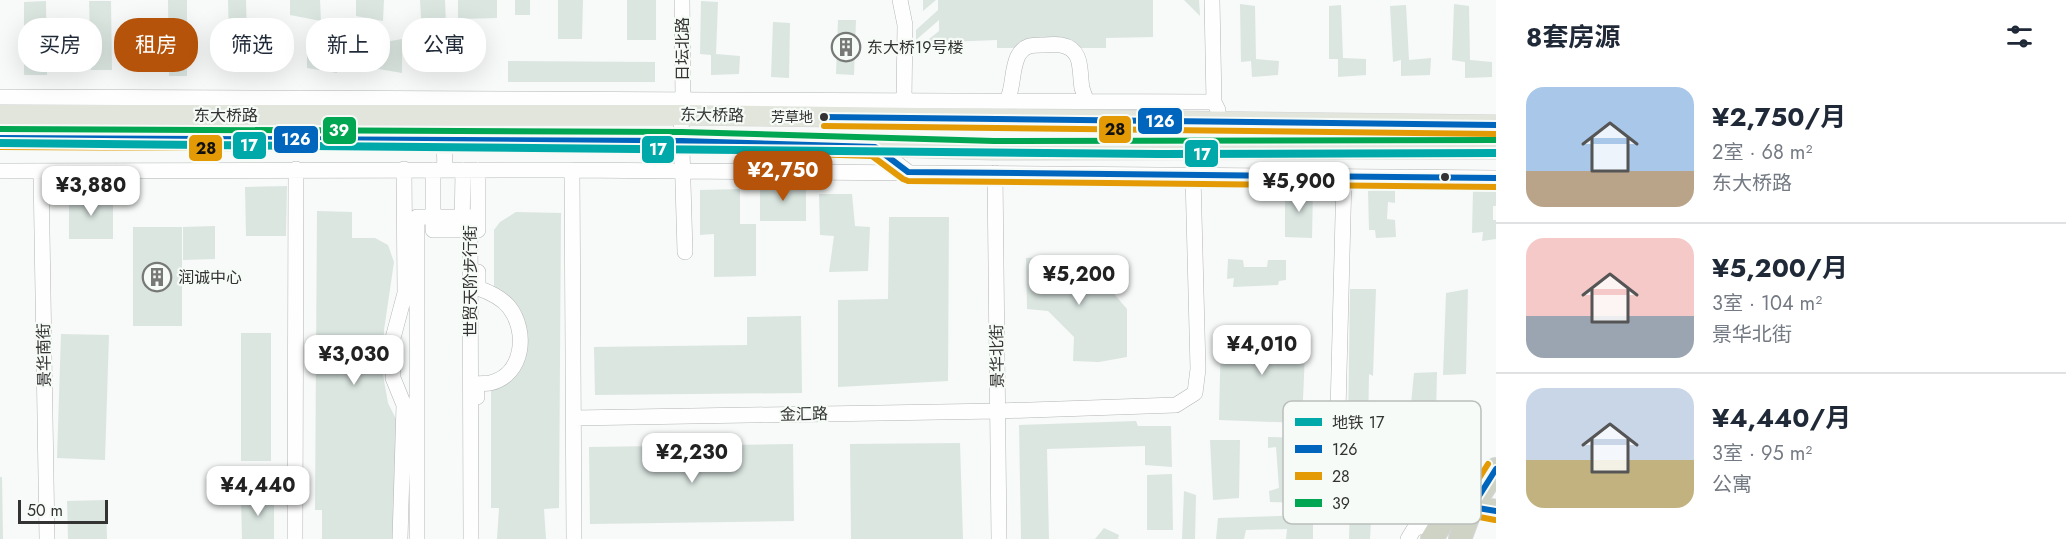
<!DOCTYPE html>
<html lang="zh">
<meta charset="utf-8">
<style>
:root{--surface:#fff;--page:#f6f6f7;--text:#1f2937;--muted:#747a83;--line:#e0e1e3;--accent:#b45309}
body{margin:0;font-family:Jost,"Noto Sans SC",sans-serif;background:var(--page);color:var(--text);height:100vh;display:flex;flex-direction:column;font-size:22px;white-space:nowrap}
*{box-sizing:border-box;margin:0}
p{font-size:20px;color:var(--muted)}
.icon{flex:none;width:33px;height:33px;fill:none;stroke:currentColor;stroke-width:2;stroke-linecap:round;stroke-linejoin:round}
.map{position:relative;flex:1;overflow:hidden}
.sheet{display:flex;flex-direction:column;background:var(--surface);width:570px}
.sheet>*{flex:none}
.guide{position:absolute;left:18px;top:18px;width:570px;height:54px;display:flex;gap:12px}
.scale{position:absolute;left:18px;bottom:15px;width:90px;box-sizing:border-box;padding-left:6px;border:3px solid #323332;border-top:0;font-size:16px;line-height:21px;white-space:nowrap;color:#323332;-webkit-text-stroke:4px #f6fbf7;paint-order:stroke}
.price{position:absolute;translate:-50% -51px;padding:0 14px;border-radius:12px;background:#fff;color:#222;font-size:20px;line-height:39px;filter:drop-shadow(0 2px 3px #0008)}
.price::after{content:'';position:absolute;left:50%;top:36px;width:18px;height:14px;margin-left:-9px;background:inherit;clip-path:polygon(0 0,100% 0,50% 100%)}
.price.on{background:var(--accent);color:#fff}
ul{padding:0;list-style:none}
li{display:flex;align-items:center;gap:18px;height:150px;padding:0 30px}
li+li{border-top:2px solid var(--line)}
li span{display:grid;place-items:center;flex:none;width:168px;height:120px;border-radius:18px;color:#555}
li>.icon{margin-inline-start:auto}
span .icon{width:72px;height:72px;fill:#fffc;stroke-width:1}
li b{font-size:26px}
h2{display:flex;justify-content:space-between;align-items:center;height:72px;padding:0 30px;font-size:26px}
.pill{padding:0 21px;border-radius:24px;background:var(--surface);box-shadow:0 6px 24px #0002;font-size:21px;line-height:54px}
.pill.on{background:var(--accent);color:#fff}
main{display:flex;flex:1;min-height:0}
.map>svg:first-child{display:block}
.building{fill:#dbe6e1}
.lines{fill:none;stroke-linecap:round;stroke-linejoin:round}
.minor-casing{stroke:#b3b5b4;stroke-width:16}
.major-casing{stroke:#d3d5d4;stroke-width:21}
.highway-casing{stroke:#d3d5d4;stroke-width:24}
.minor{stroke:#fefefe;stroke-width:15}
.major{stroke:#e1e5dc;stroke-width:20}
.highway{stroke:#ced3c6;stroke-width:22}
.bus-1-casing{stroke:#f6fbf7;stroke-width:10}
.bus-2-casing{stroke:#f6fbf7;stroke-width:10}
.bus-3-casing{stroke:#f6fbf7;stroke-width:10}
.bus-1{stroke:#0065bd;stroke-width:6}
.bus-2{stroke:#e39a05;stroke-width:6}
.bus-3{stroke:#00a651;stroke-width:6}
.metro-1-casing{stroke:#f6fbf7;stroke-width:12}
.metro-1{stroke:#00a9a9;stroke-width:8}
.bus-dot{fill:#323332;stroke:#f6fbf7;stroke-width:2}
.labels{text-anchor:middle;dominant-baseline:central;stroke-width:4.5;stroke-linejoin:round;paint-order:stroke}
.bus-label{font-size:14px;fill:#323332;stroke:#f6fbf7;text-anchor:end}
.poi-label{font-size:16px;fill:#323332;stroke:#f6fbf7;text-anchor:start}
.street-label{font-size:16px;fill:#323332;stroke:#f6fbf7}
.key{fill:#f6fbf7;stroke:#bbbfbc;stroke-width:1.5}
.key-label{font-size:16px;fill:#323332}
.line-badge{stroke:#f6fbf7;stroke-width:2}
.badge-label{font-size:16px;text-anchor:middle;font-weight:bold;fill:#fff}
.pale-badge-label{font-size:16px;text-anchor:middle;font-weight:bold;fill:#111}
</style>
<main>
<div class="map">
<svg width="1496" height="539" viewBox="0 0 1496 539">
<rect width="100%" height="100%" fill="#f7faf8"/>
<path class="building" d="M168,0H187V76H169Z
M228,0H246L248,72H230Z
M290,0H320L321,21L290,15Z
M356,0H384L383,21L356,16Z
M420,0H445L446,24L421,18Z
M458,0H497V18L458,19Z
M515,0H530V15H515Z
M558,0H583L582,39H558Z
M627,0H656V40H627Z
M923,0H936L923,11Z
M938,0H1153V37L1106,38V48H997V40L924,43L939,31V20L916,40V30L938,10Z
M1184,0H1199L1200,16Z
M46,1L47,75H24V2Z
M89,1H111L112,70H91Z
M701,1L718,2L716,54L740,56L739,74L711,75V55L700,54Z
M1240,4L1255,6L1256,59L1279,61L1278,75L1252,77L1251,61L1241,62Z
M1454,4L1469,6L1470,60L1492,62V77L1465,78V62L1452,60Z
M1341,5L1343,58L1366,59V75L1338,77V59H1329V6Z
M1406,5L1409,60L1431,58L1430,75L1401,76V60L1393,62L1390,6Z
M838,20H856L854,75L836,74Z
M773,22L790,23L789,78L771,77Z
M337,37V73L307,68V44Z
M402,39V73L373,68L374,44Z
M467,40L466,71L438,68V44Z
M508,61L655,62V82H508Z
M760,183H806V221H760Z
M1481,184L1496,185V206H1493V220H1496V239L1482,241L1483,232L1472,233L1473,190H1480Z
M1377,185L1395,187V203L1388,202L1387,219L1395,220L1396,237L1376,238L1375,230H1369L1368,191L1376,190Z
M287,186L286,236H246L245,187Z
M740,189V224H756V276L714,277V234L700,235V190Z
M1285,189H1313L1312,238L1285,237Z
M69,194L113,195V239H69Z
M819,194H852L855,226L870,227L868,271L829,272L834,236L820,235Z
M317,211L352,212V238H375L388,245L394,262L384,330L382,369L388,403L396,419L401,510L395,539H322V510H315Z
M516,212L561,213L559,508L544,509L546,539H497L499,508H491V383L519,358L509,307L494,294V230L500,222Z
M889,217H949L948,381L838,387V300L888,299Z
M215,226V259L183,260V227Z
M133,227H182V326H133Z
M1081,255L1127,309V357L1099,362L1073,361L1074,337L1048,311L1027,309L1026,258Z
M1228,259L1243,260L1244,267H1267L1268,260H1286V280L1279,281L1278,285L1233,287L1234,278L1227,279Z
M1350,289H1376L1373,376L1369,374L1368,430H1348Z
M1468,289L1466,374L1443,375L1446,293Z
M801,316L802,393L595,395L594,347L747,345V317Z
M1306,329L1302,423L1219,420L1221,331Z
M241,333H271V461H241Z
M61,334L109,335L105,460L57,458Z
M1437,372L1435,457L1410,456L1408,475L1379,474L1378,454L1406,456L1414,373Z
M1136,421L1138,426H1171L1172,467L1145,465V446L1047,449L1049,539H1021L1019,425Z
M1268,437L1307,438L1310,503L1270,502L1269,491L1279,488L1276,447L1268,448Z
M1210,440H1240L1239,498L1213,500Z
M960,443L963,539H851L850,444Z
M793,444L794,521L590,524L589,447Z
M1172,474L1173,530H1147V475Z
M0,477H2L3,539H0Z
M1184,491L1196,495L1195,539H1182Z
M274,495V539H242L241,496Z
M106,500L107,539H68L67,501Z
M1372,502L1370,539H1349L1350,504Z
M1313,515V539H1286L1287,529L1246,530L1244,539H1216L1218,518Z
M1104,528L1119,535L1118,539H1095Z"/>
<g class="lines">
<g class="minor-casing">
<path id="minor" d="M682,0L683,99L681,115L685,252
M900,0L905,25L904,100
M1212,0L1214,102L1218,110
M0,97L1214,102
M1007,101C1014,86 1011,71 1018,56C1024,45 1032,45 1042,45C1048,45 1055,44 1061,45C1084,49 1079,72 1082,88C1083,92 1085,97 1087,101
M444,140L445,170
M875,147L908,172
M433,170V230H462L463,170
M572,170L574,539
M0,171L572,170L1496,178
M41,171L47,539
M995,173L999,539
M1344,177L1337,450L1348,486L1407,509L1460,508
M478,230V170
M477,397L476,384C481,383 486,384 490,383C524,375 528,331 509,307C501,297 489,292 478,288V272
M574,418L998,411L1176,405L1195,393L1198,369L1193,176
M295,539L296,169
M400,539L404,405L393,378V338L405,293L404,169
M417,539V217H470L471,539
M1408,539L1414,529L1446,516"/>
</g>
<g class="major-casing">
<path id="major" d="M0,115H681L1496,125
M0,138L682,141L994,150L1496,149"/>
</g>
<g class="highway-casing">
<path id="highway" d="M1432,539L1446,516L1472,507L1496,511
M1460,539L1472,507L1496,469"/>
</g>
<use href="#minor" class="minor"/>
<use href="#major" class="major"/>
<use href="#highway" class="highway"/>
<g class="bus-1-casing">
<path id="bus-1" d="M824,117L1496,125
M0,138L682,141L875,147L908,172L1496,178
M1496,469L1472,507L1496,511"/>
</g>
<g class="bus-2-casing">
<path id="bus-2" d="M824,126L1496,134
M0,147L682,150L872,156L903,179L908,181L1496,187
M1488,464L1464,502L1463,508L1469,515L1495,520"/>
</g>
<g class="bus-3-casing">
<path id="bus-3" d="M0,129L682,132L994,141L1496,140"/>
</g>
<use href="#bus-1" class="bus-1"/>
<use href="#bus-2" class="bus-2"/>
<use href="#bus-3" class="bus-3"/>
<g class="metro-1-casing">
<path id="metro-1" d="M0,143L1159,154L1496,153"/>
</g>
<use href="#metro-1" class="metro-1"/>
</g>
<defs>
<g id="building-ring" transform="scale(1.5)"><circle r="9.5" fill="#f6fbf7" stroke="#777977" stroke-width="1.5"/><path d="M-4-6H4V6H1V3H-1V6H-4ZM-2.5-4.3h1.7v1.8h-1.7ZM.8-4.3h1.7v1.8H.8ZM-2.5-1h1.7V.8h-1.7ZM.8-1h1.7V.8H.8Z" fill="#777977"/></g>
</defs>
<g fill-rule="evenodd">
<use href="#building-ring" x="846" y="47"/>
<use href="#building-ring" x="157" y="277"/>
</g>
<g class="bus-dot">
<circle cx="824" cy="117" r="5"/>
<circle cx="1445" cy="177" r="5"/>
</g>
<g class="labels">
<g class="bus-label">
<text x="813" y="117">芳草地</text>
</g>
<g class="poi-label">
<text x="867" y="47">东大桥19号楼</text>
<text x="178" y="277">润诚中心</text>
</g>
<g class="street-label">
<text transform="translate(682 49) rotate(-90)">日坛北路</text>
<text x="226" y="115">东大桥路</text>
<text transform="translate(712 115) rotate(1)">东大桥路</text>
<text transform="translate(470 281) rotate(-90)">世贸天阶步行街</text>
<text transform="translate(44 355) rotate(-91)">景华南街</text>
<text transform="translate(997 356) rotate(-91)">景华北街</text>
<text transform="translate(804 414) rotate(-1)">金汇路</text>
</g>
</g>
<rect x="1283" y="401" width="198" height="123" rx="9" class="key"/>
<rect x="1295" y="418" width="27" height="8" fill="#00a9a9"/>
<rect x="1295" y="445" width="27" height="8" fill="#0065bd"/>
<rect x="1295" y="472" width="27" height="8" fill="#e39a05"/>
<rect x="1295" y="499" width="27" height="8" fill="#00a651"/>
<g class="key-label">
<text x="1332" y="428">地铁 17</text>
<text x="1332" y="455">126</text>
<text x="1332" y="482">28</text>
<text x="1332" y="509">39</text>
</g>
<g class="line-badge">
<rect x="1137" y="107" width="46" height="28" rx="6" fill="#0065bd"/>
<rect x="1098" y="115" width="34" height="29" rx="6" fill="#e39a05"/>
<rect x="322" y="116" width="35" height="29" rx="6" fill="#00a651"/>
<rect x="273" y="125" width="46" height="29" rx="6" fill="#0065bd"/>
<rect x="232" y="131" width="35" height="29" rx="6" fill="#00a9a9"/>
<rect x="188" y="134" width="35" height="28" rx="6" fill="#e39a05"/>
<rect x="641" y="135" width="34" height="29" rx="6" fill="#00a9a9"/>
<rect x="1184" y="139" width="35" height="29" rx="6" fill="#00a9a9"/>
</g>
<g class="badge-label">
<text x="1160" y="127">126</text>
<text x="339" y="136">39</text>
<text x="296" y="145">126</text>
<text x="249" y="151">17</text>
<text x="658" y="155">17</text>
<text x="1202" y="160">17</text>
</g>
<g class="pale-badge-label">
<text x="1115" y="135">28</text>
<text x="206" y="154">28</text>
</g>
</svg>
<div class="scale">50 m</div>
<b class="price on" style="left:783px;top:202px">¥2,750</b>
<b class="price" style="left:1299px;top:213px">¥5,900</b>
<b class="price" style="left:91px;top:217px">¥3,880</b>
<b class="price" style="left:1079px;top:306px">¥5,200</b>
<b class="price" style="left:1262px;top:376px">¥4,010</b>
<b class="price" style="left:354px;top:386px">¥3,030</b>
<b class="price" style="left:692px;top:484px">¥2,230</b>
<b class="price" style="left:258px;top:517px">¥4,440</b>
<div class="guide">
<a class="pill">买房</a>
<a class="pill on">租房</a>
<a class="pill">筛选</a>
<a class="pill">新上</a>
<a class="pill">公寓</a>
</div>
</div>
<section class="sheet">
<h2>8套房源<svg class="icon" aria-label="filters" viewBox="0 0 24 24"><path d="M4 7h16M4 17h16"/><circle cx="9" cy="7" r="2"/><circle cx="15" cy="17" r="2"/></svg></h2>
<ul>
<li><span style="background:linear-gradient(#a9c7e8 70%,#b9a48a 0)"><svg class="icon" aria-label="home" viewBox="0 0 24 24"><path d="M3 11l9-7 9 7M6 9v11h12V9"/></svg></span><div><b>¥2,750/月</b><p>2室 · 68 m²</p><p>东大桥路</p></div></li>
<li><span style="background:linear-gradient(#f6c9c9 65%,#9aa5b1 0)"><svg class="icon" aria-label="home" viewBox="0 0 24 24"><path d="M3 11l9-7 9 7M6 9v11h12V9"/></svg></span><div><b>¥5,200/月</b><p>3室 · 104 m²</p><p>景华北街</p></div></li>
<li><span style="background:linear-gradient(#c9d6e8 60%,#c2b280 0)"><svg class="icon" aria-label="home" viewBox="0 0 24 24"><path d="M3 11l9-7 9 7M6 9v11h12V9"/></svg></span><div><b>¥4,440/月</b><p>3室 · 95 m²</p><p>公寓</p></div></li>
</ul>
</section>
</main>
